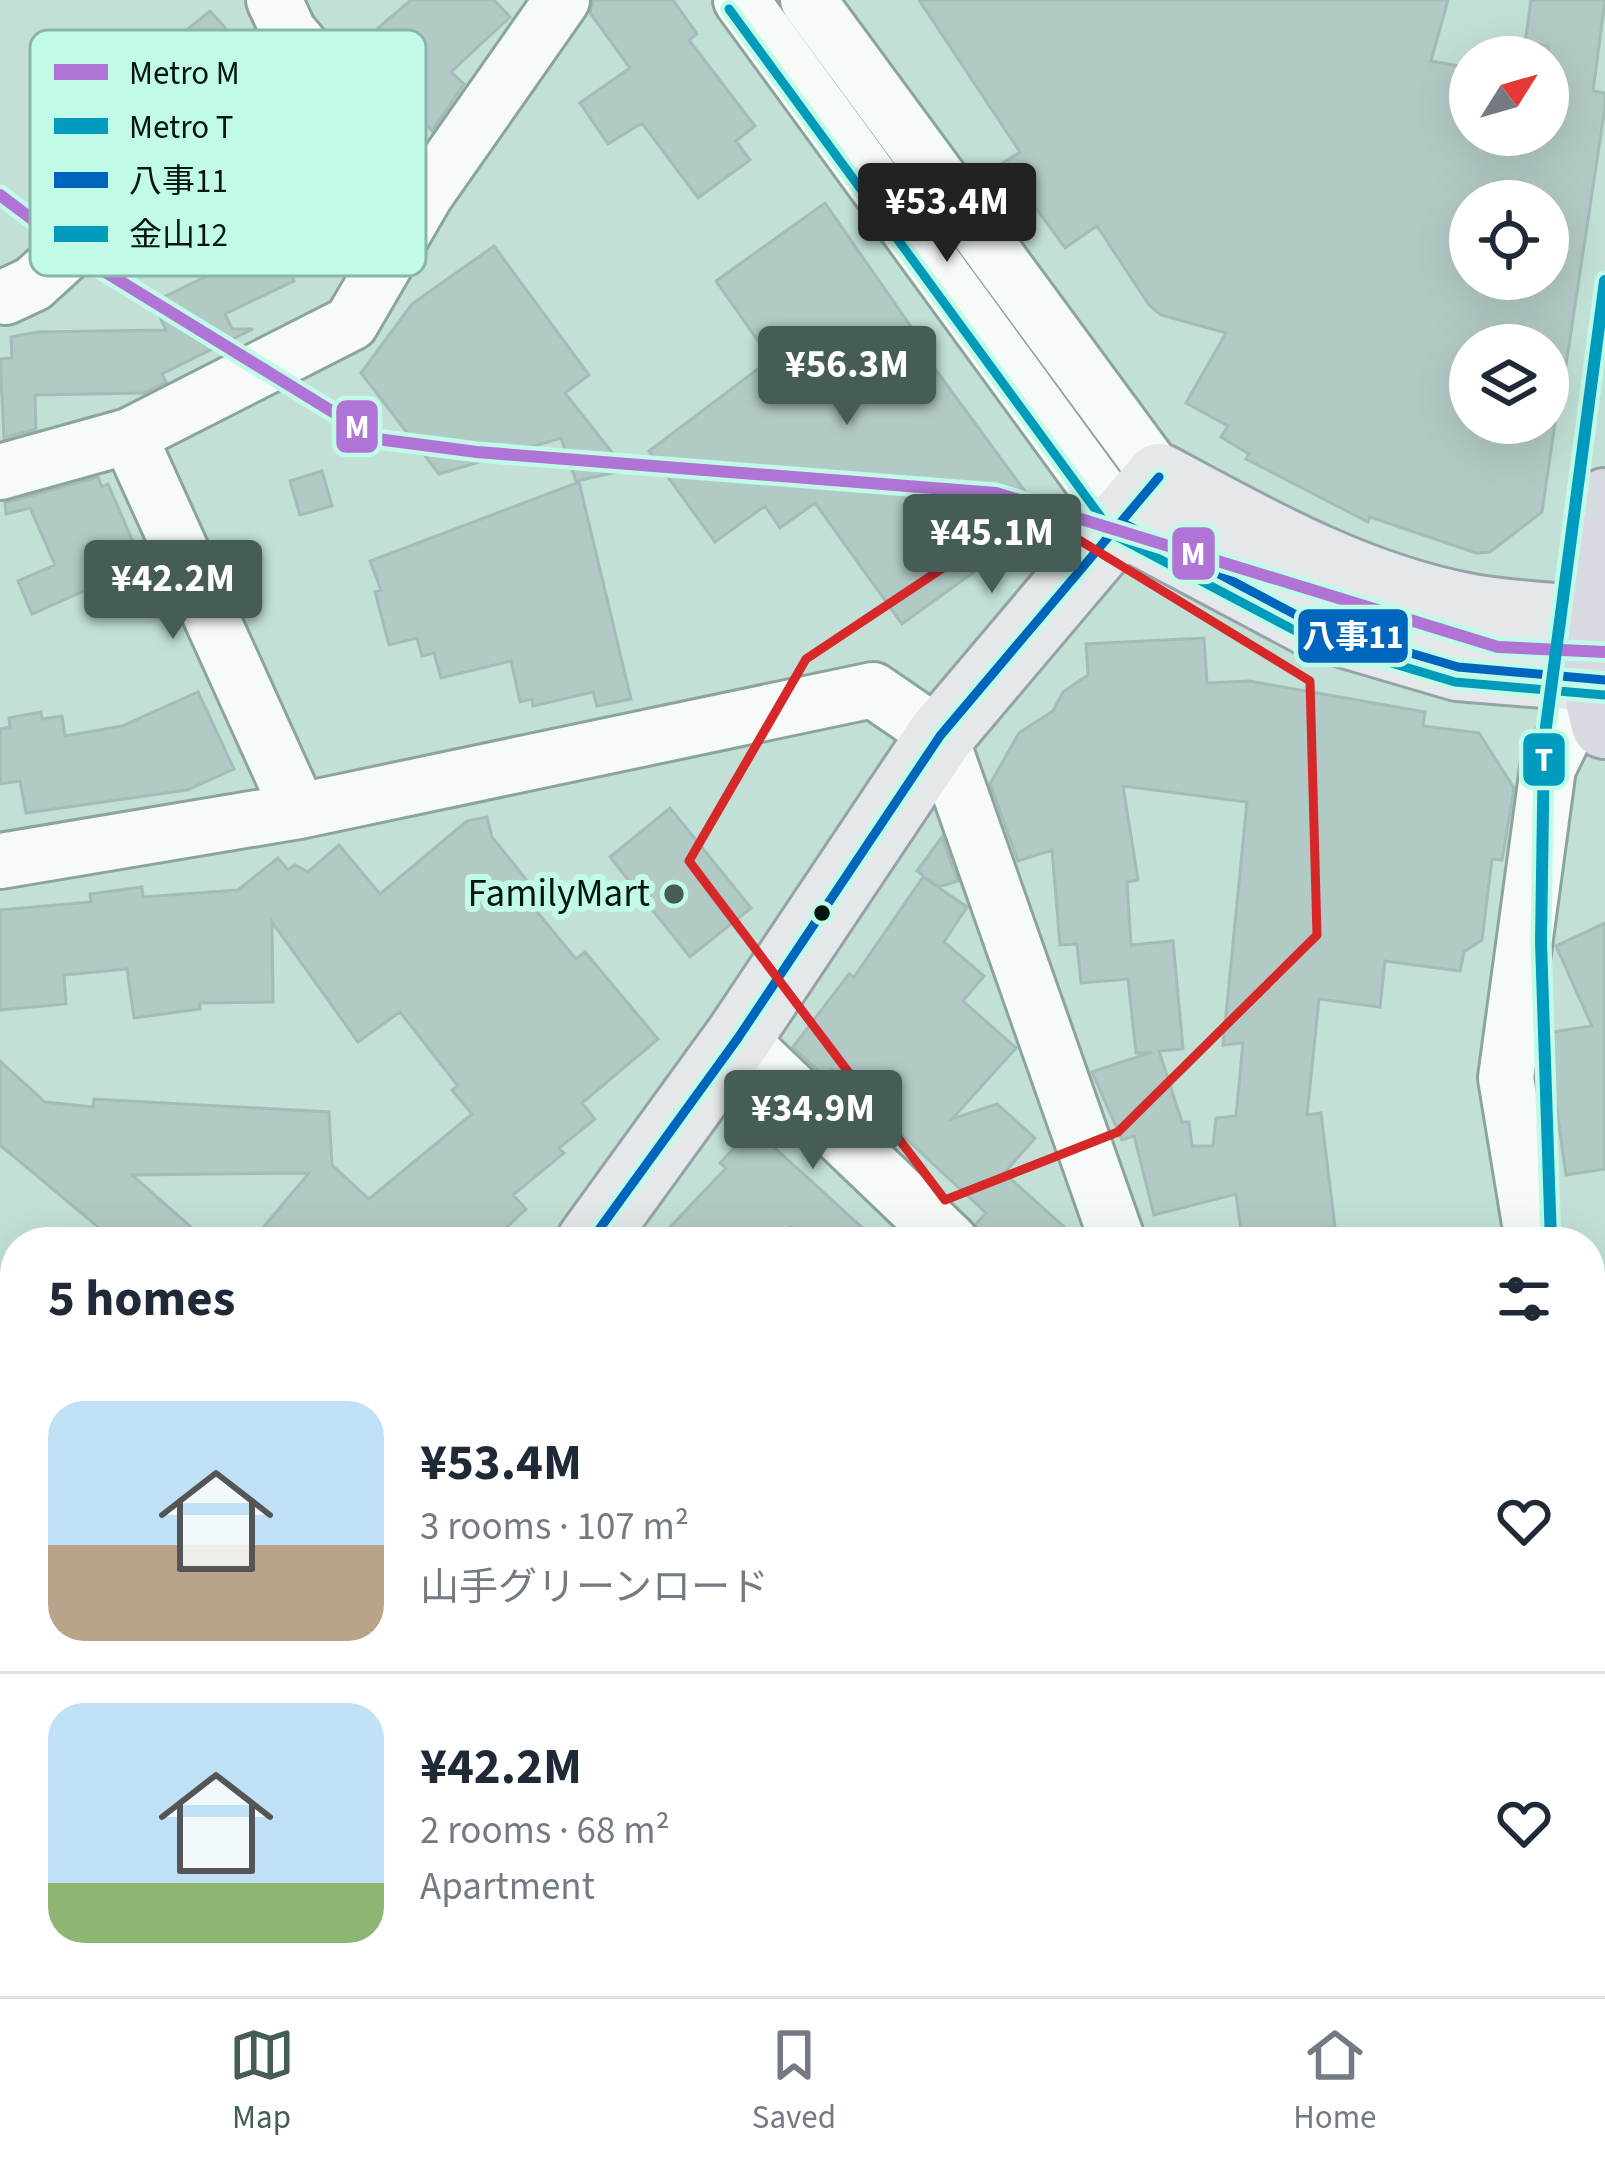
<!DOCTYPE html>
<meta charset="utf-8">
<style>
:root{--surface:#fff;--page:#f6f6f7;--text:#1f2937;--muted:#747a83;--line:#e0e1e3;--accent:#455d56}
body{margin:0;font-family:"Source Sans 3","Noto Sans JP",sans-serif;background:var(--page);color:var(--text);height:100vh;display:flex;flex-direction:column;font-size:45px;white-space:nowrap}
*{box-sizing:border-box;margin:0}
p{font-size:39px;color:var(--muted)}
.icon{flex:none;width:66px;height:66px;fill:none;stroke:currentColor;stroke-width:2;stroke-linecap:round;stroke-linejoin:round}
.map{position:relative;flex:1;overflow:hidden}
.panel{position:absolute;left:0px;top:1227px;width:1605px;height:771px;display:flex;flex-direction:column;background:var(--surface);border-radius:48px 48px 0 0;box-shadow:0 12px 48px #0002}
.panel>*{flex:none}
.needle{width:78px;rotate:53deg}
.buttons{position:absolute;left:1449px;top:36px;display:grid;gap:24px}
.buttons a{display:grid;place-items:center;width:120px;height:120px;border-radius:50%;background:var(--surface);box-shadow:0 12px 48px #0002;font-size:60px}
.price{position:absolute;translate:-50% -102px;padding:0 27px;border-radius:12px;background:var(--accent);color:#fff;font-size:39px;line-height:78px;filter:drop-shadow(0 3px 6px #0008)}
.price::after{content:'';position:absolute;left:50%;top:72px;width:36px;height:27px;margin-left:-18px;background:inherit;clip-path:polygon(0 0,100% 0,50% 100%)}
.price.on{background:#222;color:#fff}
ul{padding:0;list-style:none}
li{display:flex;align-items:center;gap:36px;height:300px;padding:0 48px}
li+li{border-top:3px solid var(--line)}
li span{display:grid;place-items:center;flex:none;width:336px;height:240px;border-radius:36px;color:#555}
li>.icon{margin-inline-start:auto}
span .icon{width:144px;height:144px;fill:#fffc;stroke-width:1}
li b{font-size:51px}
h2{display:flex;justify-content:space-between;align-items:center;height:144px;padding:0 48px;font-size:51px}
.tab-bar{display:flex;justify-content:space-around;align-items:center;height:168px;border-top:3px solid var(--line);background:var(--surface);font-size:33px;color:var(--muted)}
.tab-bar a{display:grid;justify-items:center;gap:6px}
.tab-bar .on{color:var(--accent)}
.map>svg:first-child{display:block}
.building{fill:#b2cac6;stroke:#a3bcb7;stroke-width:3;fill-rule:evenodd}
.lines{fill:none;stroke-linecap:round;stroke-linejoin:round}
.minor-casing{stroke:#8ca49c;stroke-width:60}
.major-casing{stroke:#95a2a6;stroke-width:72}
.highway-casing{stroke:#95a2a6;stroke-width:72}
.minor{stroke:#f6faf9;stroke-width:54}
.major{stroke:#e4e8ea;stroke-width:66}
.highway{stroke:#d7dae1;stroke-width:66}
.bus-1-casing{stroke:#c2fae8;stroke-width:18}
.bus-2-casing{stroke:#c2fae8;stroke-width:18}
.bus-1{stroke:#0065bd;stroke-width:9}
.bus-2{stroke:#009abb;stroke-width:9}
.metro-1-casing{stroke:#c2fae8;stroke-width:21}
.metro-2-casing{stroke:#c2fae8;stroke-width:21}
.metro-1{stroke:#b074d6;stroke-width:12}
.metro-2{stroke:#009bbf;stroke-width:12}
.marked{fill:none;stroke:#d62828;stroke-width:9;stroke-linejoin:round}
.poi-dot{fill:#455d56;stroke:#c2fae8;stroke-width:4.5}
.bus-dot{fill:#021611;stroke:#c2fae8;stroke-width:4.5}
.labels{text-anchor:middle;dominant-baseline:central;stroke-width:12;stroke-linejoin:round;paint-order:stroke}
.poi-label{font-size:39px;fill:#021611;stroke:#c2fae8;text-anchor:end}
.key{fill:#c2fae8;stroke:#88b6a8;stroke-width:3}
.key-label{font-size:33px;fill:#021611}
.line-badge{stroke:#c2fae8;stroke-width:4.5}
.badge-label{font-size:33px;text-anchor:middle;font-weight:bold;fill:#fff}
</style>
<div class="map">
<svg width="1605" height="1996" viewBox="0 0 1605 1996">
<rect width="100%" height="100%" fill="#c2e0d6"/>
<path class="building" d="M411,0H494L510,17L451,72L464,84L432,131L367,57L387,39L378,28Z
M593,0H673L697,34L689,40L755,126L736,141L750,160L698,198L642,123L608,144L580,103L630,68L590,13Z
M919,0H1448L1431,61L1470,68V135H1548V46L1525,43L1531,0H1605L1593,91L1605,93V107L1566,365L1548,363V345H1470V423H1555L1542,512L1490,552L1476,553L1370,517L1368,522L1246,459L1249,454L1221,437L1228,426L1186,403L1226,333L1161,315L1149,305L1097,226L1065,248L1003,163L1020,152ZM1470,201H1548V279H1470Z
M210,11L282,91L275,97L323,157L331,149L362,185L310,229L317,243L295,253L302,271L292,276L294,281L225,314L232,329H253L162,374L166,382L144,393L35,395L36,429L4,438L0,359L12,358L11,337L37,332L166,330L158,313L166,310L160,299L217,271L211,260L228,249L209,215L221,209L214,194L244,178L219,133L194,104L185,111L162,83L189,60L173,41Z
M825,203L923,344L919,347L1046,520L902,624L815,503L780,528L765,506L715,542L649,451L771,359L716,281Z
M494,246L589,375L565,393L626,470L576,481L561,438L439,474L361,373L412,304Z
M322,471L332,506L300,515L290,481Z
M98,477L102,487L108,484L143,565L32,614L18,581L55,565L30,508L6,514L5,503Z
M579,482L631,699L597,706L593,692L533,706L532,699L520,702L511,661L441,678L434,653L422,656L417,638L389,645L375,592L381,590L370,561Z
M1204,638L1207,683L1249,681L1425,712L1423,726L1479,733L1514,788L1502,860L1492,859L1482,940L1464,952L1460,971L1385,961L1380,1007L1319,999L1307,1115L1321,1113L1335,1227L1242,1238L1236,1194L1154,1215L1134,1136L1122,1140L1092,1072L1152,1052L1136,1053L1128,979L1081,983L1077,944L1060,945L1052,850L1018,861L990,784L1019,733L1053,711L1063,692L1088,675L1086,644ZM1123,786L1247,802L1223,1045L1243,1043L1236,1116L1216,1118L1213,1146H1192L1189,1122H1182L1159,1051L1183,1049L1173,941L1131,945L1127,882L1138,880Z
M198,692L234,769L187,790L26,813L20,781L0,784V729L10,727L9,718L41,712L42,719L62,716L65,736L122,726Z
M670,808L751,908L690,957L610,857Z
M487,817L492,837L542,899L532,906L576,959L585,952L658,1039L582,1103L595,1119L559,1148L564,1153L513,1195L526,1209L491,1242H251L309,1173L132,1175L208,1242H116L0,1145V1061L45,1102L93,1107L94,1099L329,1112L332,1165L369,1199L472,1114L452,1090L458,1086L400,1012L358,1042L272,922L273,1002L200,1003V1009L134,1018L127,969L64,975L66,1004L0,1010V910L91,902L90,894L142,887L143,897L238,890L278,858L288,870L295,865L308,872L339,845L380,894L467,821Z
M942,837L958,881L938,887L917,871Z
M923,877L967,907L944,942L984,976L963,1001L1016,1048L952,1119L997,1104L1035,1138L1004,1173L1081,1242H982L976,1224L986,1213L832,1070L826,1078L793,1047L849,974L854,977Z
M1605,923V1169L1566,1175L1546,1033L1592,1026L1556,946Z
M753,1128L878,1242H807L791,1227L776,1242H656L726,1168L720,1163Z"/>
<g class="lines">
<g class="minor-casing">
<path id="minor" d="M274,0L289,32L426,194
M741,0L1123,523
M808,0L1159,477
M5,297L33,284L116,208
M129,436L299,811
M0,472L129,436L351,323L426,194L562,0
M0,861L299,811L873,690L940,736L1118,1242
M738,1038L951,1242
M1533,1242L1506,1078L1548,768L1592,678L1605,680
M0,1636L15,1659
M1590,1643L1605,1684
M991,1996L1001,1983"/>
</g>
<g class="major-casing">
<path id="major" d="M1123,523L1315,625L1458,667L1592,678
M590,1242L738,1038L940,736L1159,477C1259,531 1358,587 1471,608C1510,615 1551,616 1590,620
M14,1996L21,1983"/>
</g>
<g class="highway-casing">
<path id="highway" d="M1605,502C1595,579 1584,649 1605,725"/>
</g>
<use href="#minor" class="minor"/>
<use href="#major" class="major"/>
<use href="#highway" class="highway"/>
<g class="bus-1-casing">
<path id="bus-1" d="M1123,523L1315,625L1458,667L1605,680
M590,1242L738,1038L940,736L1159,477"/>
</g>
<g class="bus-2-casing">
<path id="bus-2" d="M729,9L1114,535L1311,639L1455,682L1604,695"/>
</g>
<use href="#bus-1" class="bus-1"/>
<use href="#bus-2" class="bus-2"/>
<g class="metro-1-casing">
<path id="metro-1" d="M0,195L89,262L377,439L477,452L996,493L1498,647L1605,652"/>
</g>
<g class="metro-2-casing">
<path id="metro-2" d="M1551,1242L1541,942L1544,742L1605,281
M1590,1358L1605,1564
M1590,1782L1605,1905"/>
</g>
<use href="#metro-1" class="metro-1"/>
<use href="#metro-2" class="metro-2"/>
</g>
<path class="marked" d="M1030,510L1310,681L1317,935L1118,1132L945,1200L689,861L806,659Z"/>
<circle class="poi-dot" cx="674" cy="894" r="12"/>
<circle class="bus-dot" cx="822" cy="913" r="10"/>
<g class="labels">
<g class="poi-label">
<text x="650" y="894">FamilyMart</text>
</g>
</g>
<rect x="30" y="30" width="396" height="246" rx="18" class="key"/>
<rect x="54" y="64" width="54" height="16" fill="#b074d6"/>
<rect x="54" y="118" width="54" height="16" fill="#009bbf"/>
<rect x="54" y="172" width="54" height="16" fill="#0065bd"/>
<rect x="54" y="226" width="54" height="16" fill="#009abb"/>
<g class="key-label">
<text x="129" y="84">Metro M</text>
<text x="129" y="138">Metro T</text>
<text x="129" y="192">八事11</text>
<text x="129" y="246">金山12</text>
</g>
<g class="line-badge">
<rect x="334" y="398" width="46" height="57" rx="12" fill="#b074d6"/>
<rect x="1170" y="525" width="47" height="57" rx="12" fill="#b074d6"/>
<rect x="1296" y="607" width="114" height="58" rx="12" fill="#0065bd"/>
<rect x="1521" y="731" width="46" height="57" rx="12" fill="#009bbf"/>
</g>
<g class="badge-label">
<text x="357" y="438">M</text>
<text x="1193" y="565">M</text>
<text x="1353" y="648">八事11</text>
<text x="1544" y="771">T</text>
</g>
</svg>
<div class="buttons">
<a><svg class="needle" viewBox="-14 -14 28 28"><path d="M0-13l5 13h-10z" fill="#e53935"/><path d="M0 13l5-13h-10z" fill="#747a83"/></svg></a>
<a><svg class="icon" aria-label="locate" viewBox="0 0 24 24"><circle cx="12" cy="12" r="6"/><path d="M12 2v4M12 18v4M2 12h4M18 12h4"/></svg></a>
<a><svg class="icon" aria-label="layers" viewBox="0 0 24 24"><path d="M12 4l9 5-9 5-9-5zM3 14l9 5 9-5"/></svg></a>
</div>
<b class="price on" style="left:947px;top:265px">¥53.4M</b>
<b class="price" style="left:847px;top:428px">¥56.3M</b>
<b class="price" style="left:992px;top:596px">¥45.1M</b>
<b class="price" style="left:173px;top:642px">¥42.2M</b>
<b class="price" style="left:813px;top:1172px">¥34.9M</b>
<section class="panel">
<h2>5 homes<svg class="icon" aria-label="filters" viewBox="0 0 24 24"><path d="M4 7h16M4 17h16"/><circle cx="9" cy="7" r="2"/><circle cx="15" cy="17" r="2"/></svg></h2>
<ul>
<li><span style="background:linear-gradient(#bfe0f5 60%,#b9a48a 0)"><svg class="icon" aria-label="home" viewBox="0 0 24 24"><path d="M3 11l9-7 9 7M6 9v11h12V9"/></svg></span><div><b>¥53.4M</b><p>3 rooms · 107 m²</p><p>山手グリーンロード</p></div><svg class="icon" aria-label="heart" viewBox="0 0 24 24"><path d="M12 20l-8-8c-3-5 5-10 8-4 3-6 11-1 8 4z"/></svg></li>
<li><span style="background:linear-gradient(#bfe0f5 75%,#8fb573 0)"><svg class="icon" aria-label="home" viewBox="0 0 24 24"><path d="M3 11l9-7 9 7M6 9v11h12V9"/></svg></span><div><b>¥42.2M</b><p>2 rooms · 68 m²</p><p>Apartment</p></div><svg class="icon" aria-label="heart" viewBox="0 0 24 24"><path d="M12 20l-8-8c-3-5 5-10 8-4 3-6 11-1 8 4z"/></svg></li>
</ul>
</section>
</div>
<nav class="tab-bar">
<a class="on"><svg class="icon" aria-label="map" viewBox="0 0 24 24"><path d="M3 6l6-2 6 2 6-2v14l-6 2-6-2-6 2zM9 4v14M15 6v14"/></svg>Map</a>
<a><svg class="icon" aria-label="saved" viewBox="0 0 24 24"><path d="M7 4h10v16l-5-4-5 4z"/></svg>Saved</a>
<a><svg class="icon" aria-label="home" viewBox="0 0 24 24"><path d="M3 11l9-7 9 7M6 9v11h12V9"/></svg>Home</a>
</nav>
